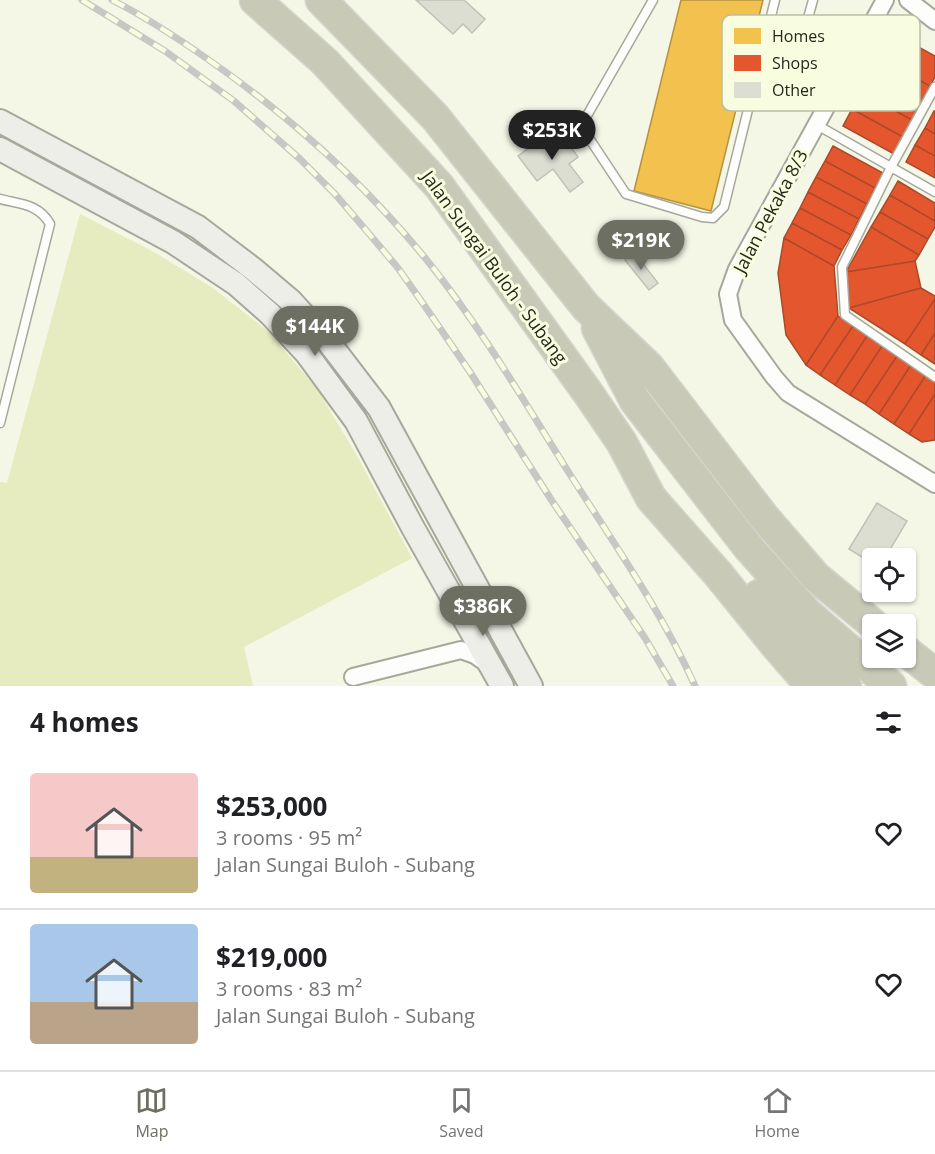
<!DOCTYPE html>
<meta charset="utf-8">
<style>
:root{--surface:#fff;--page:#f2f2f2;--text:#202124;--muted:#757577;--line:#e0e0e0;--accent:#6e6f63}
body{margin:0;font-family:"Open Sans",sans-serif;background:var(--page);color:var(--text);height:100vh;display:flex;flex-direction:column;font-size:22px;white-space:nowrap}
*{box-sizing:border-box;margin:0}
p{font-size:20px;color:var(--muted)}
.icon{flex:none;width:33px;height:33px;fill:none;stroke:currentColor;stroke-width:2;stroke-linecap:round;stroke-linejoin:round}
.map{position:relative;height:686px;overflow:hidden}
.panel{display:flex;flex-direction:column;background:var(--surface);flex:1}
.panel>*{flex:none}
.controls{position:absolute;left:862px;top:548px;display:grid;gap:12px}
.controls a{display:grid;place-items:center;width:54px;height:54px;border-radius:6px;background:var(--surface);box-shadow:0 2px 4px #0004;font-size:30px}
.price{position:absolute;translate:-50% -51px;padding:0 14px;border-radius:21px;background:var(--accent);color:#fff;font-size:20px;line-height:39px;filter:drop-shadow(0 2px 3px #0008)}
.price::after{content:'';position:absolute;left:50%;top:36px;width:18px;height:14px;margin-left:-9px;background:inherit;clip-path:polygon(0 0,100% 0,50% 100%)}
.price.on{background:#222;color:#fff}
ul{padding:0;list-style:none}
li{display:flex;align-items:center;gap:18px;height:150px;padding:0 30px}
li+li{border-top:2px solid var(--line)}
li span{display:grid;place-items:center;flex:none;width:168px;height:120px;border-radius:6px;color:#555}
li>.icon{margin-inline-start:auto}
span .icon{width:72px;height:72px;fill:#fffc;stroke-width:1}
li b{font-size:26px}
h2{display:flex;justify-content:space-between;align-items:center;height:72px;padding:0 30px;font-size:26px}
.menu{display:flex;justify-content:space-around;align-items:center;height:84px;border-top:2px solid var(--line);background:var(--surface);font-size:16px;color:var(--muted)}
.menu a{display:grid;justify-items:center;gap:3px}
.menu .on{color:var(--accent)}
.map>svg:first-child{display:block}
.green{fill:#e6ebc0}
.homes{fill:#f2c14e;stroke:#b5933f;stroke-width:1.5}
.shops{fill:#e4572e;stroke:#ab4929;stroke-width:1.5}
.building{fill:#dcded2;stroke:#c0c2b6;stroke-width:1.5}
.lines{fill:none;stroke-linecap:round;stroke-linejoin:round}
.lane-casing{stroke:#a7a89c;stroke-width:11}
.street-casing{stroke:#a7a89c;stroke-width:20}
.secondary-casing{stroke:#a7a89c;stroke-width:26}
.highway-casing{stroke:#d4d5cd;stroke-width:33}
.lane{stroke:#fdfefb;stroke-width:8}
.street{stroke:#fdfefb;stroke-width:16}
.secondary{stroke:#edeee7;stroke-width:22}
.highway{stroke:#c8c9b6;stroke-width:30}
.rail-casing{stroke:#c7c7c3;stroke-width:7}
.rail{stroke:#f8fddf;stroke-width:4.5;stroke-dasharray:14;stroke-linecap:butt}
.labels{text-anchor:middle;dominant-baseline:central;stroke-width:6;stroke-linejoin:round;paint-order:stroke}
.street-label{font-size:18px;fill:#26271c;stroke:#f8fddf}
.key{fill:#f8fddf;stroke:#b9bda4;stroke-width:1.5}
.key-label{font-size:16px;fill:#26271c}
</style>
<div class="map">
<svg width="935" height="686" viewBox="0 0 935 686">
<rect width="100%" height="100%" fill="#f4f6e6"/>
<path class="green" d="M80,214L154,252L213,288L269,332L317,389L356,454L412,558L244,647L253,686H0V482L7,483Z"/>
<path class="homes" d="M681,0H763L711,211L634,191Z"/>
<path class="shops" d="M893,33L935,56V77L930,86L880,59Z
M880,59L930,86L921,103L871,76Z
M871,76L921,103L912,120L861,92Z
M861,92L912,120L903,137L852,109Z
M852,109L903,137L894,154L843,126Z
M934,111H935V134L925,128Z
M925,128L935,134V156L915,145Z
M915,145L935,156V178L906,162Z
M833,146L883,173L875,188L825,161Z
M825,161L875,188L867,204L816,177Z
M816,177L867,204L859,219L808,192Z
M898,181L935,203V221L890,195Z
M808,192L859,219L851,235L800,208Z
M890,195L935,221V227L928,239L880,212Z
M800,208L851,235L842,250L792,223Z
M880,212L928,239L919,255L871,227Z
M792,223L842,250L834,266L784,238Z
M871,227L919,255L915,261L846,272Z
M784,238L834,266L838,316L806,365L786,335L778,273Z
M915,261L921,288L849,308L846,272Z
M921,288L935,296V299L905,344L849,308Z
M935,299V333L921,355L905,344Z
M838,316L853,326L820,375L806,365Z
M853,326L867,336L835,385L820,375Z
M935,333V364L921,355Z
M867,336L882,346L850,395L835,385Z
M882,346L897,356L865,404L850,395Z
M897,356L911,365L879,414L865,404Z
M911,365L926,375L894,424L879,414Z
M926,375L935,381V394L909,434L894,424Z
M935,394V440L922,442L909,434Z"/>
<path class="building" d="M416,0H464L485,19L472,33L463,24L453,34Z
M547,135L553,142L562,135L578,157L569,164L583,182L570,192L553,169L537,181L518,156Z
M634,252L658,283L649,290L625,260Z
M877,503L907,521L885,558H873V564L849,549Z"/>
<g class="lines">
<g class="lane-casing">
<path id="lane" d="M653,0L581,126L626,194L702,217L713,218L724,207L775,0
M794,68L813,0
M935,87L891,167L842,267L845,315L935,377
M817,125L935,192
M0,199C20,204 39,204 50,224L0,423"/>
</g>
<g class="street-casing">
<path id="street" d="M885,0L737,269L728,294L733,320L774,377L788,393L935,484
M908,0L935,21
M353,677L461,650L475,655L489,665"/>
</g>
<g class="secondary-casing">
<path id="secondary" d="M0,121L198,227L252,268L291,301L330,344L379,408L531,686
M0,149L173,242L236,284L270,314L307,354L356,421L412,526L502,686"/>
</g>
<g class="highway-casing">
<path id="highway" d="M255,0L325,62L439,186L588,393L622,443L651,498L718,574L778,648L811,686
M321,0L435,117L586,307L649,367L764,517L816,577L873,624
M597,328L635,401L748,547L807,613L891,686
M759,595L822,663L846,686
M906,651L935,674"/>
</g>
<use href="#lane" class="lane"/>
<use href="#street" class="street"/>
<use href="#secondary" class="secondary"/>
<use href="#highway" class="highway"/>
<g class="rail-casing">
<path id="rail" d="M82,0L165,51L234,101L300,159L335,194L365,229L398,268L422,302L470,372L552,501L645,638L673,686
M112,0C145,17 176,37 206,58C287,114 363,182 426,259C481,327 525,403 571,476C615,545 662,612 695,686"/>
</g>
<use href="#rail" class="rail"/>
</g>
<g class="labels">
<g class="street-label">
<text transform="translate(770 211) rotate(-62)">Jalan Pekaka 8/3</text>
<text transform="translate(495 267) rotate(54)">Jalan Sungai Buloh - Subang</text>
</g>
</g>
<rect x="722" y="15" width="198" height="96" rx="9" class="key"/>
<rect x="734" y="28" width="27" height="16" fill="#f2c14e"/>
<rect x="734" y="55" width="27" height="16" fill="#e4572e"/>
<rect x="734" y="82" width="27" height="16" fill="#dcded2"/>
<g class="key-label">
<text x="772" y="42">Homes</text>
<text x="772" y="69">Shops</text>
<text x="772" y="96">Other</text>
</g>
</svg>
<div class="controls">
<a><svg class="icon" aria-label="locate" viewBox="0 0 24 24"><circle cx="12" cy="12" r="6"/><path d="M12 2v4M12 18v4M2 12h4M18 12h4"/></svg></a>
<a><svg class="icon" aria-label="layers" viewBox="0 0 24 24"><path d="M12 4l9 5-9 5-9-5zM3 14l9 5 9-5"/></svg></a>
</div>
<b class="price on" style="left:552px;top:161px">$253K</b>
<b class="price" style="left:641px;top:271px">$219K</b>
<b class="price" style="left:315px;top:357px">$144K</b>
<b class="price" style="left:483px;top:637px">$386K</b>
</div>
<section class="panel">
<h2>4 homes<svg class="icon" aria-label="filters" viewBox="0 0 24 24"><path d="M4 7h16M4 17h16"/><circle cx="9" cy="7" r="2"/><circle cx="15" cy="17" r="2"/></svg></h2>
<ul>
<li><span style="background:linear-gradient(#f6c9c9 70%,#c2b280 0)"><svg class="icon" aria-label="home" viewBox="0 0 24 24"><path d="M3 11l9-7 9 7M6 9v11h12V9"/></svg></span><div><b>$253,000</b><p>3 rooms · 95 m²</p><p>Jalan Sungai Buloh - Subang</p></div><svg class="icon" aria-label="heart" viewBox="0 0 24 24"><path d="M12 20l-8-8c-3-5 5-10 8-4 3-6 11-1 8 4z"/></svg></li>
<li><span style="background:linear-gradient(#a9c7e8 65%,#b9a48a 0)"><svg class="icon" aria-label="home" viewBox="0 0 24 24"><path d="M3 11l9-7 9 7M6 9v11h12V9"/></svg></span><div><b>$219,000</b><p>3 rooms · 83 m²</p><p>Jalan Sungai Buloh - Subang</p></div><svg class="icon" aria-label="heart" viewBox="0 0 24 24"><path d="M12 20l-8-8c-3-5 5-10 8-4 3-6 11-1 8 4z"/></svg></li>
</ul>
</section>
<nav class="menu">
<a class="on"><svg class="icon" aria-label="map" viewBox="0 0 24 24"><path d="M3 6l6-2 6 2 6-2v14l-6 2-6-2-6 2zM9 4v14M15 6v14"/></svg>Map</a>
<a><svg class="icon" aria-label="saved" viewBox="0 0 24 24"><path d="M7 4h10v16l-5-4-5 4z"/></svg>Saved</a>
<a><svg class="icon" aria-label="home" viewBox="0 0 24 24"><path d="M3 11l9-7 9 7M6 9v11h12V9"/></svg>Home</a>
</nav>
